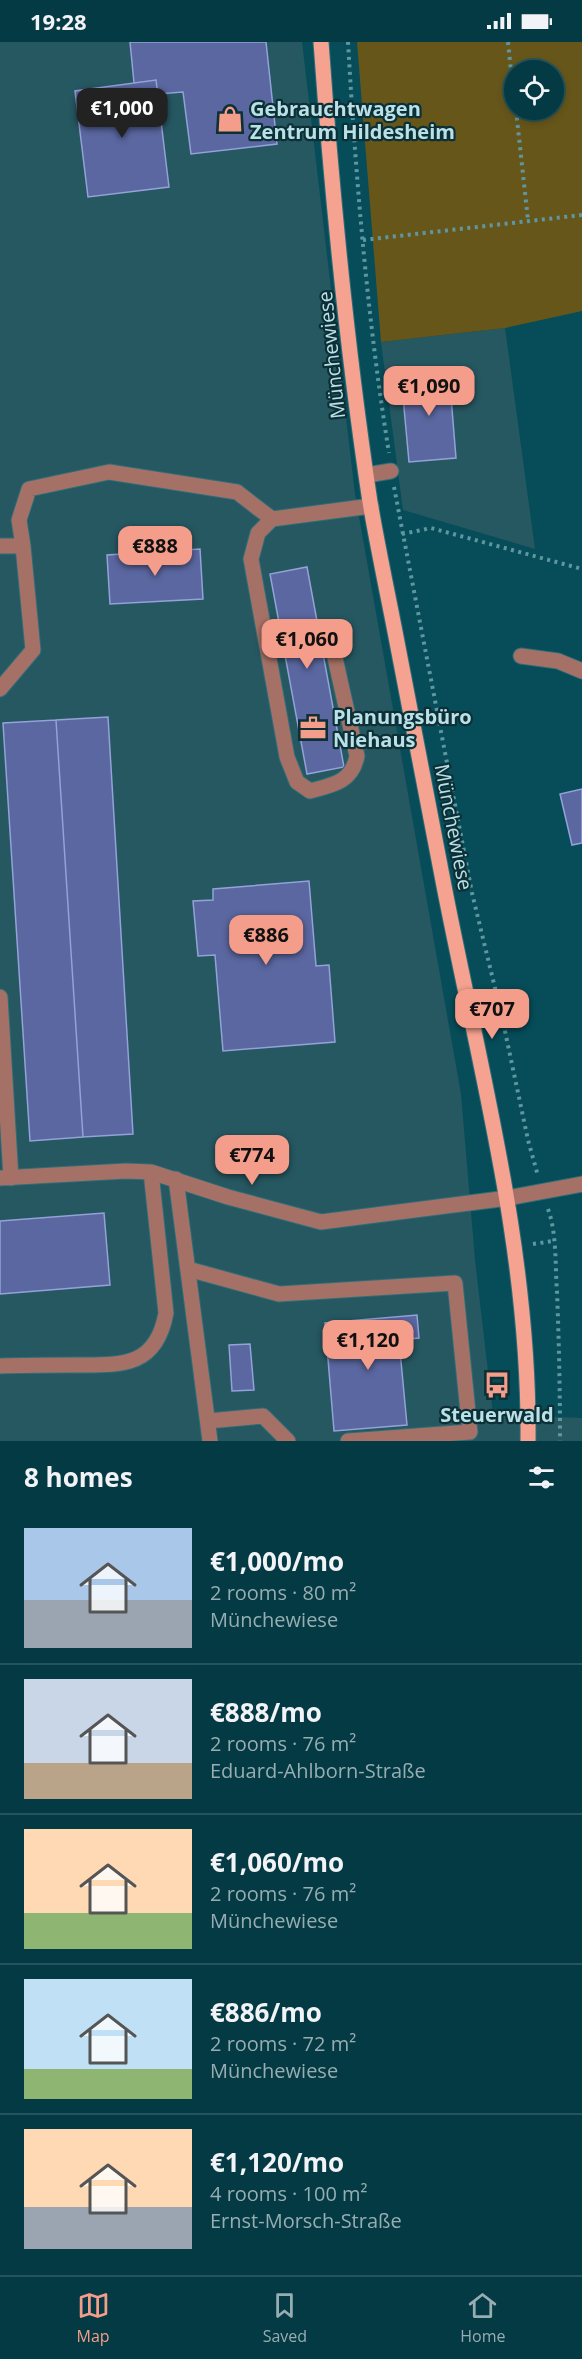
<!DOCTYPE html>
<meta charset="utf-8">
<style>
:root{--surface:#043a43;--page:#12454e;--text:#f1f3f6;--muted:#97adb2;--line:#25545c;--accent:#f49d8b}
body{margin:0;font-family:"Open Sans",sans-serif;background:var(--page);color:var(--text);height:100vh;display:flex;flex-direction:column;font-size:22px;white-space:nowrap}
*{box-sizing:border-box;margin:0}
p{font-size:20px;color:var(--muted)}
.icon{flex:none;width:33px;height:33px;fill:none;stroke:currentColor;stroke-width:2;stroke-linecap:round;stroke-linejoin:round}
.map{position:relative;height:1399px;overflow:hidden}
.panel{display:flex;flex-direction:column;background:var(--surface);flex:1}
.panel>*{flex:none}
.buttons{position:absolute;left:504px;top:18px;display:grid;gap:12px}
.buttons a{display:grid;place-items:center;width:60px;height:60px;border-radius:50%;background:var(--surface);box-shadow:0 3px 9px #0003,0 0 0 2px var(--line);font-size:30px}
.price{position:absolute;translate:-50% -51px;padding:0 14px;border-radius:12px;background:var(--accent);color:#111;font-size:20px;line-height:39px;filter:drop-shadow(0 2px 3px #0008)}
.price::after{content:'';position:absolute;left:50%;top:36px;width:18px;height:14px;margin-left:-9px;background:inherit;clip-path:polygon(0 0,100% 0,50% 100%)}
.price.active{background:#222;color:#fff}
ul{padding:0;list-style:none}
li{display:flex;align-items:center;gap:18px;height:150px;padding:0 24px}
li+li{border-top:2px solid var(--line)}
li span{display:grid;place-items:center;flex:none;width:168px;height:120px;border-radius:0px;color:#555}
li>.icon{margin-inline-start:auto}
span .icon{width:72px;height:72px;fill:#fffc;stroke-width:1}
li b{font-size:26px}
h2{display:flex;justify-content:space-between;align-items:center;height:72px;padding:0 24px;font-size:26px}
.status{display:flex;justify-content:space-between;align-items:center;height:42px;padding:0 30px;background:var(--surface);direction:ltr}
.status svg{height:16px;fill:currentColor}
.tabs{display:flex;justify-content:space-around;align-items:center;height:84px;border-top:2px solid var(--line);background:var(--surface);font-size:16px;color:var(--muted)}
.tabs a{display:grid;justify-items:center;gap:3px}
.tabs .active{color:var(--accent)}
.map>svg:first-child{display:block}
.built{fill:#265862}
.green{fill:#67561a;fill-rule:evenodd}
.building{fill:#5a67a0;stroke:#93a2d8;stroke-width:1.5}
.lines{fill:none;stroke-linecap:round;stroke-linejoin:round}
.minor-casing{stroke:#2e6d78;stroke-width:17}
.major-casing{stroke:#2e6d78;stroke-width:17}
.path{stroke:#5f96a0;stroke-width:4;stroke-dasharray:3 4.5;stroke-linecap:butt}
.minor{stroke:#a57166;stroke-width:15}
.major{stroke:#f5a290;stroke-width:15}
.labels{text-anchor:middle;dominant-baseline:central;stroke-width:4.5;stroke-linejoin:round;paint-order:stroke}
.poi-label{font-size:20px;font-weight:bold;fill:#bae0e8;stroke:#0d3036;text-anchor:start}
.street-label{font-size:20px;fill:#bae0e8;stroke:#0d3036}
</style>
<div class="status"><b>19:28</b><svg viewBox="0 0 49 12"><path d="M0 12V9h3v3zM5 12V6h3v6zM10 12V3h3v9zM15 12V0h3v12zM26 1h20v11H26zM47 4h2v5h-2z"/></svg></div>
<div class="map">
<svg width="582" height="1399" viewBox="0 0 582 1399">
<rect width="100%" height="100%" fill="#064d59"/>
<path class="built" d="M0,0H302L355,452L461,1052L475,1218L493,1372L582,1376V1399H0Z
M505,286L535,507L403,468L381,300Z"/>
<path class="green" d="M357,0H582V269L505,286L381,300ZM514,28H554V68H514Z"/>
<path class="building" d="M130,0H266L277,102L191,112L183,50L158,52L156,38L134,41Z
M156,38L169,145L88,155L75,49Z
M449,330L456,416L409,420L401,333Z
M200,507L203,557L110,562L107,513Z
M307,525L344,725L307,732L270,532Z
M108,675L133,1092L83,1095L56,678Z
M56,678L83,1095L30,1099L3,681Z
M582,747V801L572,803L560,752Z
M309,839L316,924L329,923L335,1000L223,1009L215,913L198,914L193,859L213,858V847Z
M104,1171L110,1243L0,1252V1179Z
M417,1273L419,1296L399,1298L407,1383L334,1389L325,1281Z
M250,1302L254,1348L232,1349L229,1303Z"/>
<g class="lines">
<g class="minor-casing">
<path id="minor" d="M367,433L391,429
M0,504H23
M331,598L357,714C352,740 333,743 310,749L297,740L287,715L251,517L258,491L272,477L371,464
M521,614L558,619L582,629
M0,647L33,608L23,504L19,478L29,447L109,430L237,450L272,477
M0,955L11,1136
M0,1136L126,1129L151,1130L228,1155L321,1180L508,1156L582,1142
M176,1137L210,1399
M188,1227L279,1252L455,1241L470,1390L348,1399
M0,1324C25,1323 49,1323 74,1323C121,1323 156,1326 166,1271L151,1130
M208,1379L263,1374L288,1399"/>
</g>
<g class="major-casing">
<path id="major" d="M321,0C332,154 347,308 370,460C378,507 388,553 397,600C413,681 428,763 444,844C480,1029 530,1209 528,1399"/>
</g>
<path class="path" d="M348,0C356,137 367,275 389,411
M508,0L514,58
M516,68L528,178
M363,198L582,173
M394,445L472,851L502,975L528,1098L538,1134
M402,492L431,486L582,527
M548,1167C557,1192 555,1223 557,1250C559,1300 560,1349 560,1399
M533,1202L553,1199"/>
<use href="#minor" class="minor"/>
<use href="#major" class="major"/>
</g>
<defs>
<g id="shop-bare" transform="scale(2.07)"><path d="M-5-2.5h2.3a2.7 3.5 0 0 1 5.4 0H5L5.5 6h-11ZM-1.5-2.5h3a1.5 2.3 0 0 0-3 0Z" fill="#f49d8b" stroke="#0d3036" stroke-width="2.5" paint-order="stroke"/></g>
<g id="office-bare" transform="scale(2.07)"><path d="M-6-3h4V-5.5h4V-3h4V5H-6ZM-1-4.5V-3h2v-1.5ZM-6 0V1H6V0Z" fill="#f49d8b" stroke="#0d3036" stroke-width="2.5" paint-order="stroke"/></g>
<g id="bus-bare" transform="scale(2.07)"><path d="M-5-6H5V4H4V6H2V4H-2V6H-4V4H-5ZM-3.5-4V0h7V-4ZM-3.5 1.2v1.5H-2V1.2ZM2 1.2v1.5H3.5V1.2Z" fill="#f49d8b" stroke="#0d3036" stroke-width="2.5" paint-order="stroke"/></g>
</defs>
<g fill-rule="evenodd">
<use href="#shop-bare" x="230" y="77"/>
<use href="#office-bare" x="313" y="686"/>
<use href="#bus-bare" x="497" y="1343"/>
</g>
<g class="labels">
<g class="poi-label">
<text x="250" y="66">Gebrauchtwagen<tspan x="250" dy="23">Zentrum Hildesheim</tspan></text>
<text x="333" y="674">Planungsbüro<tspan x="333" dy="23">Niehaus</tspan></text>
<text x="497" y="1372" text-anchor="middle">Steuerwald</text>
</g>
<g class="street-label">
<text transform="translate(331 313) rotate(-96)">Münchewiese</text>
<text transform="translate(454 785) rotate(79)">Münchewiese</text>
</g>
</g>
</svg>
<div class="buttons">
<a><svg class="icon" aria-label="locate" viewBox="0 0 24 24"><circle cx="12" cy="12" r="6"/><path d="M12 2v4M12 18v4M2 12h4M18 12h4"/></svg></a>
</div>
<b class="price active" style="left:122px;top:97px">€1,000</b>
<b class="price" style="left:429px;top:375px">€1,090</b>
<b class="price" style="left:155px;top:535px">€888</b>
<b class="price" style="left:307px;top:628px">€1,060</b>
<b class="price" style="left:266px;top:924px">€886</b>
<b class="price" style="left:492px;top:998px">€707</b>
<b class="price" style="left:252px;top:1144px">€774</b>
<b class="price" style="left:368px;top:1329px">€1,120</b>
</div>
<section class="panel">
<h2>8 homes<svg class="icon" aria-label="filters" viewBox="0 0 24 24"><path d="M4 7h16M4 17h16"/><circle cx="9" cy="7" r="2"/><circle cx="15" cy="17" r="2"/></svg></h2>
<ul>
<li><span style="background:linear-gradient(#a9c7e8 60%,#9aa5b1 0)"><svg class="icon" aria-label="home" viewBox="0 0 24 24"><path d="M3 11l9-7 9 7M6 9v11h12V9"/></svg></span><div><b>€1,000/mo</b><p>2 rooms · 80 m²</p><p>Münchewiese</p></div></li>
<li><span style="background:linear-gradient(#c9d6e8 70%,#b9a48a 0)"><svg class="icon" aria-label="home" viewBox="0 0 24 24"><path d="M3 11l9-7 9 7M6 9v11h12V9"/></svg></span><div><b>€888/mo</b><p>2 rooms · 76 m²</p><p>Eduard-Ahlborn-Straße</p></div></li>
<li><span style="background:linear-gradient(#ffd9b3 70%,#8fb573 0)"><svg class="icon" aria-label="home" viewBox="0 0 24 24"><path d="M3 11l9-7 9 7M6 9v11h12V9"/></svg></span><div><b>€1,060/mo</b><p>2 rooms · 76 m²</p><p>Münchewiese</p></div></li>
<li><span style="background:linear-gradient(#bfe0f5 75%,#8fb573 0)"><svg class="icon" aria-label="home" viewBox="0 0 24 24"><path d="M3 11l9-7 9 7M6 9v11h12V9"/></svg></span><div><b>€886/mo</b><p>2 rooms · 72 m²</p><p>Münchewiese</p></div></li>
<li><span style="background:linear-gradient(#ffd9b3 65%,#9aa5b1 0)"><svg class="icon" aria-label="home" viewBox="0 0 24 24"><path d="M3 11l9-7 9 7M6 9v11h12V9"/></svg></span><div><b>€1,120/mo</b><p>4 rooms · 100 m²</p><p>Ernst-Morsch-Straße</p></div></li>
</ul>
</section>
<nav class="tabs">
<a class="active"><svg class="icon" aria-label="map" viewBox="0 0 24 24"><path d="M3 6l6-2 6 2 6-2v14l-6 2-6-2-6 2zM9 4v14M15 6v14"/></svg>Map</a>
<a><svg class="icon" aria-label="saved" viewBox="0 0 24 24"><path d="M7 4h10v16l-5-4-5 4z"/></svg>Saved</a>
<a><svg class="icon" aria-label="home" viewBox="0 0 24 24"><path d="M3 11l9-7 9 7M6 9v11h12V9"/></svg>Home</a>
</nav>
